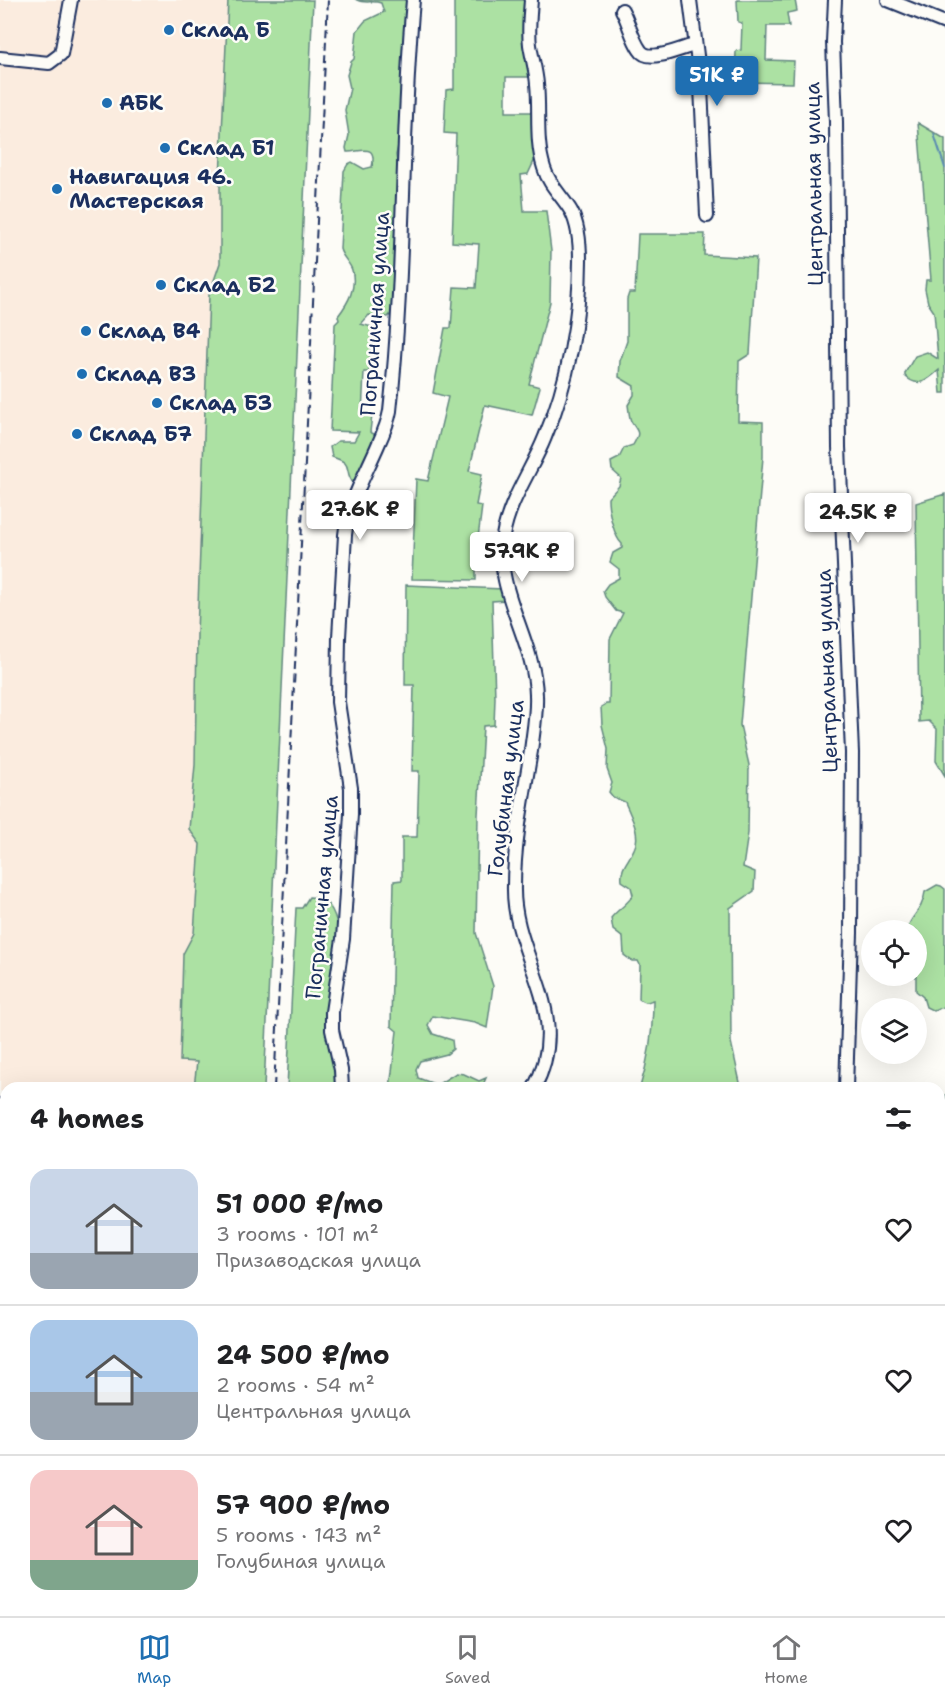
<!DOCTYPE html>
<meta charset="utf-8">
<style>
:root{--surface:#fff;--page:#f6f6f6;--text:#202124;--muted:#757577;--line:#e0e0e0;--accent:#1f6fb2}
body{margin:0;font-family:"Shantell Sans",sans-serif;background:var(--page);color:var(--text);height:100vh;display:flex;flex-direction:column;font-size:22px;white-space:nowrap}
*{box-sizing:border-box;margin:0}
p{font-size:20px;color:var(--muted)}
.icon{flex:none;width:33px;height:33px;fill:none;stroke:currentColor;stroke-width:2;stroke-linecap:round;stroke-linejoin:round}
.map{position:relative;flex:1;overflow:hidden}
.details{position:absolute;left:0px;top:1082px;width:945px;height:536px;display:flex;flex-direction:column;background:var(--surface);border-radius:18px 18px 0 0;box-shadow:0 6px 24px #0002}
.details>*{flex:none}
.tools{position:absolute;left:861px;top:920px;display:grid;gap:12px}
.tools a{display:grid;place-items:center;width:66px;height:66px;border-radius:50%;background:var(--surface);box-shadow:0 6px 24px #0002;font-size:30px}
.price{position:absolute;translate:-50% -51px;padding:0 14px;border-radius:6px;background:#fff;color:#222;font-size:20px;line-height:39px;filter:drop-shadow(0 2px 3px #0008)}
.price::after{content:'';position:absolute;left:50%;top:36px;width:18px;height:14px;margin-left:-9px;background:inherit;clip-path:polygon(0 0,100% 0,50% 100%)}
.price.selected{background:var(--accent);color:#fff}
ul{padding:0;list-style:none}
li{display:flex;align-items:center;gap:18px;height:150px;padding:0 30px}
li+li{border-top:2px solid var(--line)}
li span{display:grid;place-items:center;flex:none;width:168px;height:120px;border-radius:18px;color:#555}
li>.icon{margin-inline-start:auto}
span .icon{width:72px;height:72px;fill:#fffc;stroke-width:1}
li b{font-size:26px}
h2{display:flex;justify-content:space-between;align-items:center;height:72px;padding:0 30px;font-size:26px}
.tabs{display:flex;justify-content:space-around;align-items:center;height:84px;border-top:2px solid var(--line);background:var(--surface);font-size:16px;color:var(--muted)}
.tabs a{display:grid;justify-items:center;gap:3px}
.tabs .selected{color:var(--accent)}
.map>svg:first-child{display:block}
.built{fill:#fbecdf}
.green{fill:#ace1a3;stroke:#648880;stroke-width:1.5}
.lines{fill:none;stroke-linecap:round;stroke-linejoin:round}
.stream{stroke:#5c8db1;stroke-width:2}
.minor-casing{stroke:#1b2f5e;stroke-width:16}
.major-casing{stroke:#1b2f5e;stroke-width:20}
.minor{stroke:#fdfcf7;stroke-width:12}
.major{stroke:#fdfcf7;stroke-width:15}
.rail{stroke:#1b2f5e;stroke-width:2;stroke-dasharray:9 4.5;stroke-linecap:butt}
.poi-dot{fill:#1f6fb2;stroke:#fdfcf7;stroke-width:2}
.labels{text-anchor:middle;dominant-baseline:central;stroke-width:5;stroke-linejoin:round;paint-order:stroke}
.poi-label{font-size:21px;font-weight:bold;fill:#1b2f5e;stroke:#fdfcf7;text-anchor:start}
.street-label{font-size:21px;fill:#1b2f5e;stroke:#fdfcf7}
</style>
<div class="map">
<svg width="945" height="1616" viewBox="0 0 945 1616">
<rect width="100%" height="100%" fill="#fdfcf7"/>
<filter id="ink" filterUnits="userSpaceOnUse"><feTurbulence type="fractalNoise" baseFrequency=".0167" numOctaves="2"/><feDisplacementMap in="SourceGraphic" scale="12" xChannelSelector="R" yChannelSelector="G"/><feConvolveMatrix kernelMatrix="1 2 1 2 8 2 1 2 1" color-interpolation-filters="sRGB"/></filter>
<g filter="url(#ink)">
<path class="built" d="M0,0H313L264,1087L6,1088V1094L0,1091Z
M0,1173L6,1175V1611H149L147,1616H0Z"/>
<path class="green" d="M228,0H313L264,1088L194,1087L197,1062L180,1061L183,954L194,933L200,844L189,829L195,765L197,634L209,295L220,263V178Z
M357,0H409L401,132L396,155L400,183L393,305L391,314L388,317L369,315L361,324L372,327L369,372H364L362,414L372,415L370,432L376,435L354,484C342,470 356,464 332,457L330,447L338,441H354L359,432L330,431L335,324L339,320L338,316C348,303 357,288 352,270C350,263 342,257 340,249L344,171L348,164L352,162L364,169L372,167C378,141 358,153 347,152L346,148L349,135L345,110L350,88L347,75L351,62L354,59L357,31L365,21L384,12L381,3C373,0 364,4 357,0Z
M454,0H528L531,77H506V112H533L535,159L528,174L521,175L524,211H546L551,251L550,302L529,384L540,387L532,415L485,405L469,471L482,474L476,505L482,506L476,554V580L412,579L416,479L428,481L448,397L433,393L445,328H451L454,287L476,288L479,244L452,242L456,134L444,133L446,90L454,89Z
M737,0H795L797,11L787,13L789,26H767L766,60L794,61L793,83L735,82L736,51L741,50L742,23L738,22Z
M918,123L945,139V393H941L939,370C928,380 918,389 905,376V373L915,356L927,352L938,359L934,312L928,303L925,289L926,280H931Z
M638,234H705L704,255L756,258L750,354L739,361L738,421L763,422V457L740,725L749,765L748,833L743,867L755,872L754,891L730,908L731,1042L741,1087H640C649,1059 653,1030 653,1000C647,1002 645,1004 639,999L640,965L638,961H632L624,955L623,938L613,930L611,918C618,909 628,904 633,895L631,887L622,881C620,867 629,861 634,849C642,835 630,815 625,802L613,797L609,792L612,783L607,769L608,749L602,725L601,707L606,704H609L610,639L623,613L616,611L605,597L603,591L608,584L619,578V569L610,562L613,553L622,548V544C614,537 608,510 608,498L619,486L621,478L612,470L611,462L619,458L624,448L633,445C641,431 638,433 631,421C629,417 629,410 628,405L634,395V386L619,377L620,361L627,341V299L629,293H635Z
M945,494V776L936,761L937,729L929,721L919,722L916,503Z
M406,585L503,589L506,600L492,601L495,698L494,725L483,726L478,815L476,933L493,986L487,1028L475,1023L433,1016L428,1025L433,1034L452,1040L453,1049L447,1054L420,1061L416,1069L418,1078L437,1085L456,1073L464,1074L479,1081L486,1078L482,1087L390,1088L397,1031L391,1026L394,881L402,880V837H417L419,771H412L414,685H405Z
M937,885L941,886L945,889V1006L934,1011L926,1007L923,997L916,991V930H907C911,914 922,913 925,892Z
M309,897C329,897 335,912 338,929V1087L287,1088L296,908H302Z
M939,1095H945V1124L939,1123Z
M0,1119L6,1122V1273L0,1280Z
M149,1611H227V1616H147Z"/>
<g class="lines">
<path class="stream" d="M934,134L945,168"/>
<g class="minor-casing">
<path id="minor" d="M531,0C530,15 528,30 530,45C532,58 536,71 537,84C540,112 535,140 544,168C549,185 562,196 571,211C579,226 580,244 580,260C580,318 568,383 545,437C532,470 509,500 503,536C494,591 535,641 536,695C537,713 533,733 531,751C524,795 514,841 514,886C512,958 575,1012 534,1088
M690,0L701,87L707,216
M835,0L833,42L836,122L839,447L852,753L851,933L846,1088
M888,0L945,23
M622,10C629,23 632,39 640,50C648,64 682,48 694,45
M0,58L49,63L61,54L71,0
M342,1088L341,1070L332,1030V1012L343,939L351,814V788L338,702L339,637L345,535C348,504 366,473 378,445C383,434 388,423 390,411C405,274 401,137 413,0
M939,1592L945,1594
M81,1611L88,1614L118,1616
M21,1616L26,1611
M124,1616L138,1611
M423,1616L424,1611"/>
</g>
<g class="major-casing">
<path id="major" d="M0,1107L6,1110
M939,1404L945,1403
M795,1616L796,1611"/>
</g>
<use href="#minor" class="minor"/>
<use href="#major" class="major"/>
<path class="rail" d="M274,1088L328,0
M257,1616V1611"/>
</g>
</g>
<g class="poi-dot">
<circle cx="169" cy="30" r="6"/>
<circle cx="107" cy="103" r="6"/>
<circle cx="165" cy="148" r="6"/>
<circle cx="57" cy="189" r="6"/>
<circle cx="161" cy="285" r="6"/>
<circle cx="86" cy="331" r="6"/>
<circle cx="82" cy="374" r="6"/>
<circle cx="157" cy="403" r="6"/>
<circle cx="77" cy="434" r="6"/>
</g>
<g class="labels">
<g class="poi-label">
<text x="181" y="30">Склад Б</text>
<text x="119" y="103">АБК</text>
<text x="177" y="148">Склад Б1</text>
<text x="69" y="177">Навигация 46.<tspan x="69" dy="24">Мастерская</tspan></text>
<text x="173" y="285">Склад Б2</text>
<text x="98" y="331">Склад В4</text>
<text x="94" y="374">Склад В3</text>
<text x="169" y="403">Склад Б3</text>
<text x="89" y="434">Склад Б7</text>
</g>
<g class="street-label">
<text transform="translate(814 184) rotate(-91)">Центральная улица</text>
<text transform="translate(375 314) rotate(-86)">Пограничная улица</text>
<text transform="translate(827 671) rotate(-92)">Центральная улица</text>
<text transform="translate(506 788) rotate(-83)">Голубиная улица</text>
<text transform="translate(322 897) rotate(-85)">Пограничная улица</text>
</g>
</g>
</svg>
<div class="tools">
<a><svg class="icon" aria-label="locate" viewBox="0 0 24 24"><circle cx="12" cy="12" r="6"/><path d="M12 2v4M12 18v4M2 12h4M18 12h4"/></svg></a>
<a><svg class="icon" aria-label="layers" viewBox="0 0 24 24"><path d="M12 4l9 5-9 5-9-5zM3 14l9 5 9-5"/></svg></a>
</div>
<b class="price selected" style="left:717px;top:107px">51K ₽</b>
<b class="price" style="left:360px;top:541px">27.6K ₽</b>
<b class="price" style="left:858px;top:544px">24.5K ₽</b>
<b class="price" style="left:522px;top:583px">57.9K ₽</b>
<section class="details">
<h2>4 homes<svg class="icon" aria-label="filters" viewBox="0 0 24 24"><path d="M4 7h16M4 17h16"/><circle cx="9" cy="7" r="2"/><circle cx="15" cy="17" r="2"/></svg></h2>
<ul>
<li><span style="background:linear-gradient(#c9d6e8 70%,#9aa5b1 0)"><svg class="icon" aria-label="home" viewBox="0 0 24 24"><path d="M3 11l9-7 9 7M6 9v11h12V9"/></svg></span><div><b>51 000 ₽/mo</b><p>3 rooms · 101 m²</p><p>Призаводская улица</p></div><svg class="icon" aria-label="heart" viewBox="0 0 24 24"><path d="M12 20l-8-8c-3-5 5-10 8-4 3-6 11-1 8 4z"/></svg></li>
<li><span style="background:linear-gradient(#a9c7e8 60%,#9aa5b1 0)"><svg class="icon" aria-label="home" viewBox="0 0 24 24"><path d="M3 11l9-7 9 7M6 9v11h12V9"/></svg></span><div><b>24 500 ₽/mo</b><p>2 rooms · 54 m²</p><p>Центральная улица</p></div><svg class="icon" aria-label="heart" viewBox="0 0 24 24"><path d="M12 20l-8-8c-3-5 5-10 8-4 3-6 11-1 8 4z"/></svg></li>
<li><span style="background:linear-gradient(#f6c9c9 75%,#7fa58c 0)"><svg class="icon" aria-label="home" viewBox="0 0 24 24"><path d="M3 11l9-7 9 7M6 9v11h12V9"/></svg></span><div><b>57 900 ₽/mo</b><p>5 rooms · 143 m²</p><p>Голубиная улица</p></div><svg class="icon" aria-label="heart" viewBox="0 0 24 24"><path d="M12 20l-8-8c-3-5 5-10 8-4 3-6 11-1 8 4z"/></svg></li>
</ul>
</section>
</div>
<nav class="tabs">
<a class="selected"><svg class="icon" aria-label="map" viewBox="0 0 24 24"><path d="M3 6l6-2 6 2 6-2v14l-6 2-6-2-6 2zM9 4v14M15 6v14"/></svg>Map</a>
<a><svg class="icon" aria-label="saved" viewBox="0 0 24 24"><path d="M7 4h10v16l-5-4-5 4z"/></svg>Saved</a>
<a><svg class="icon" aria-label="home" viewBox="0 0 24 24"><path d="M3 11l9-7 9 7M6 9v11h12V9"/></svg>Home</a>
</nav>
